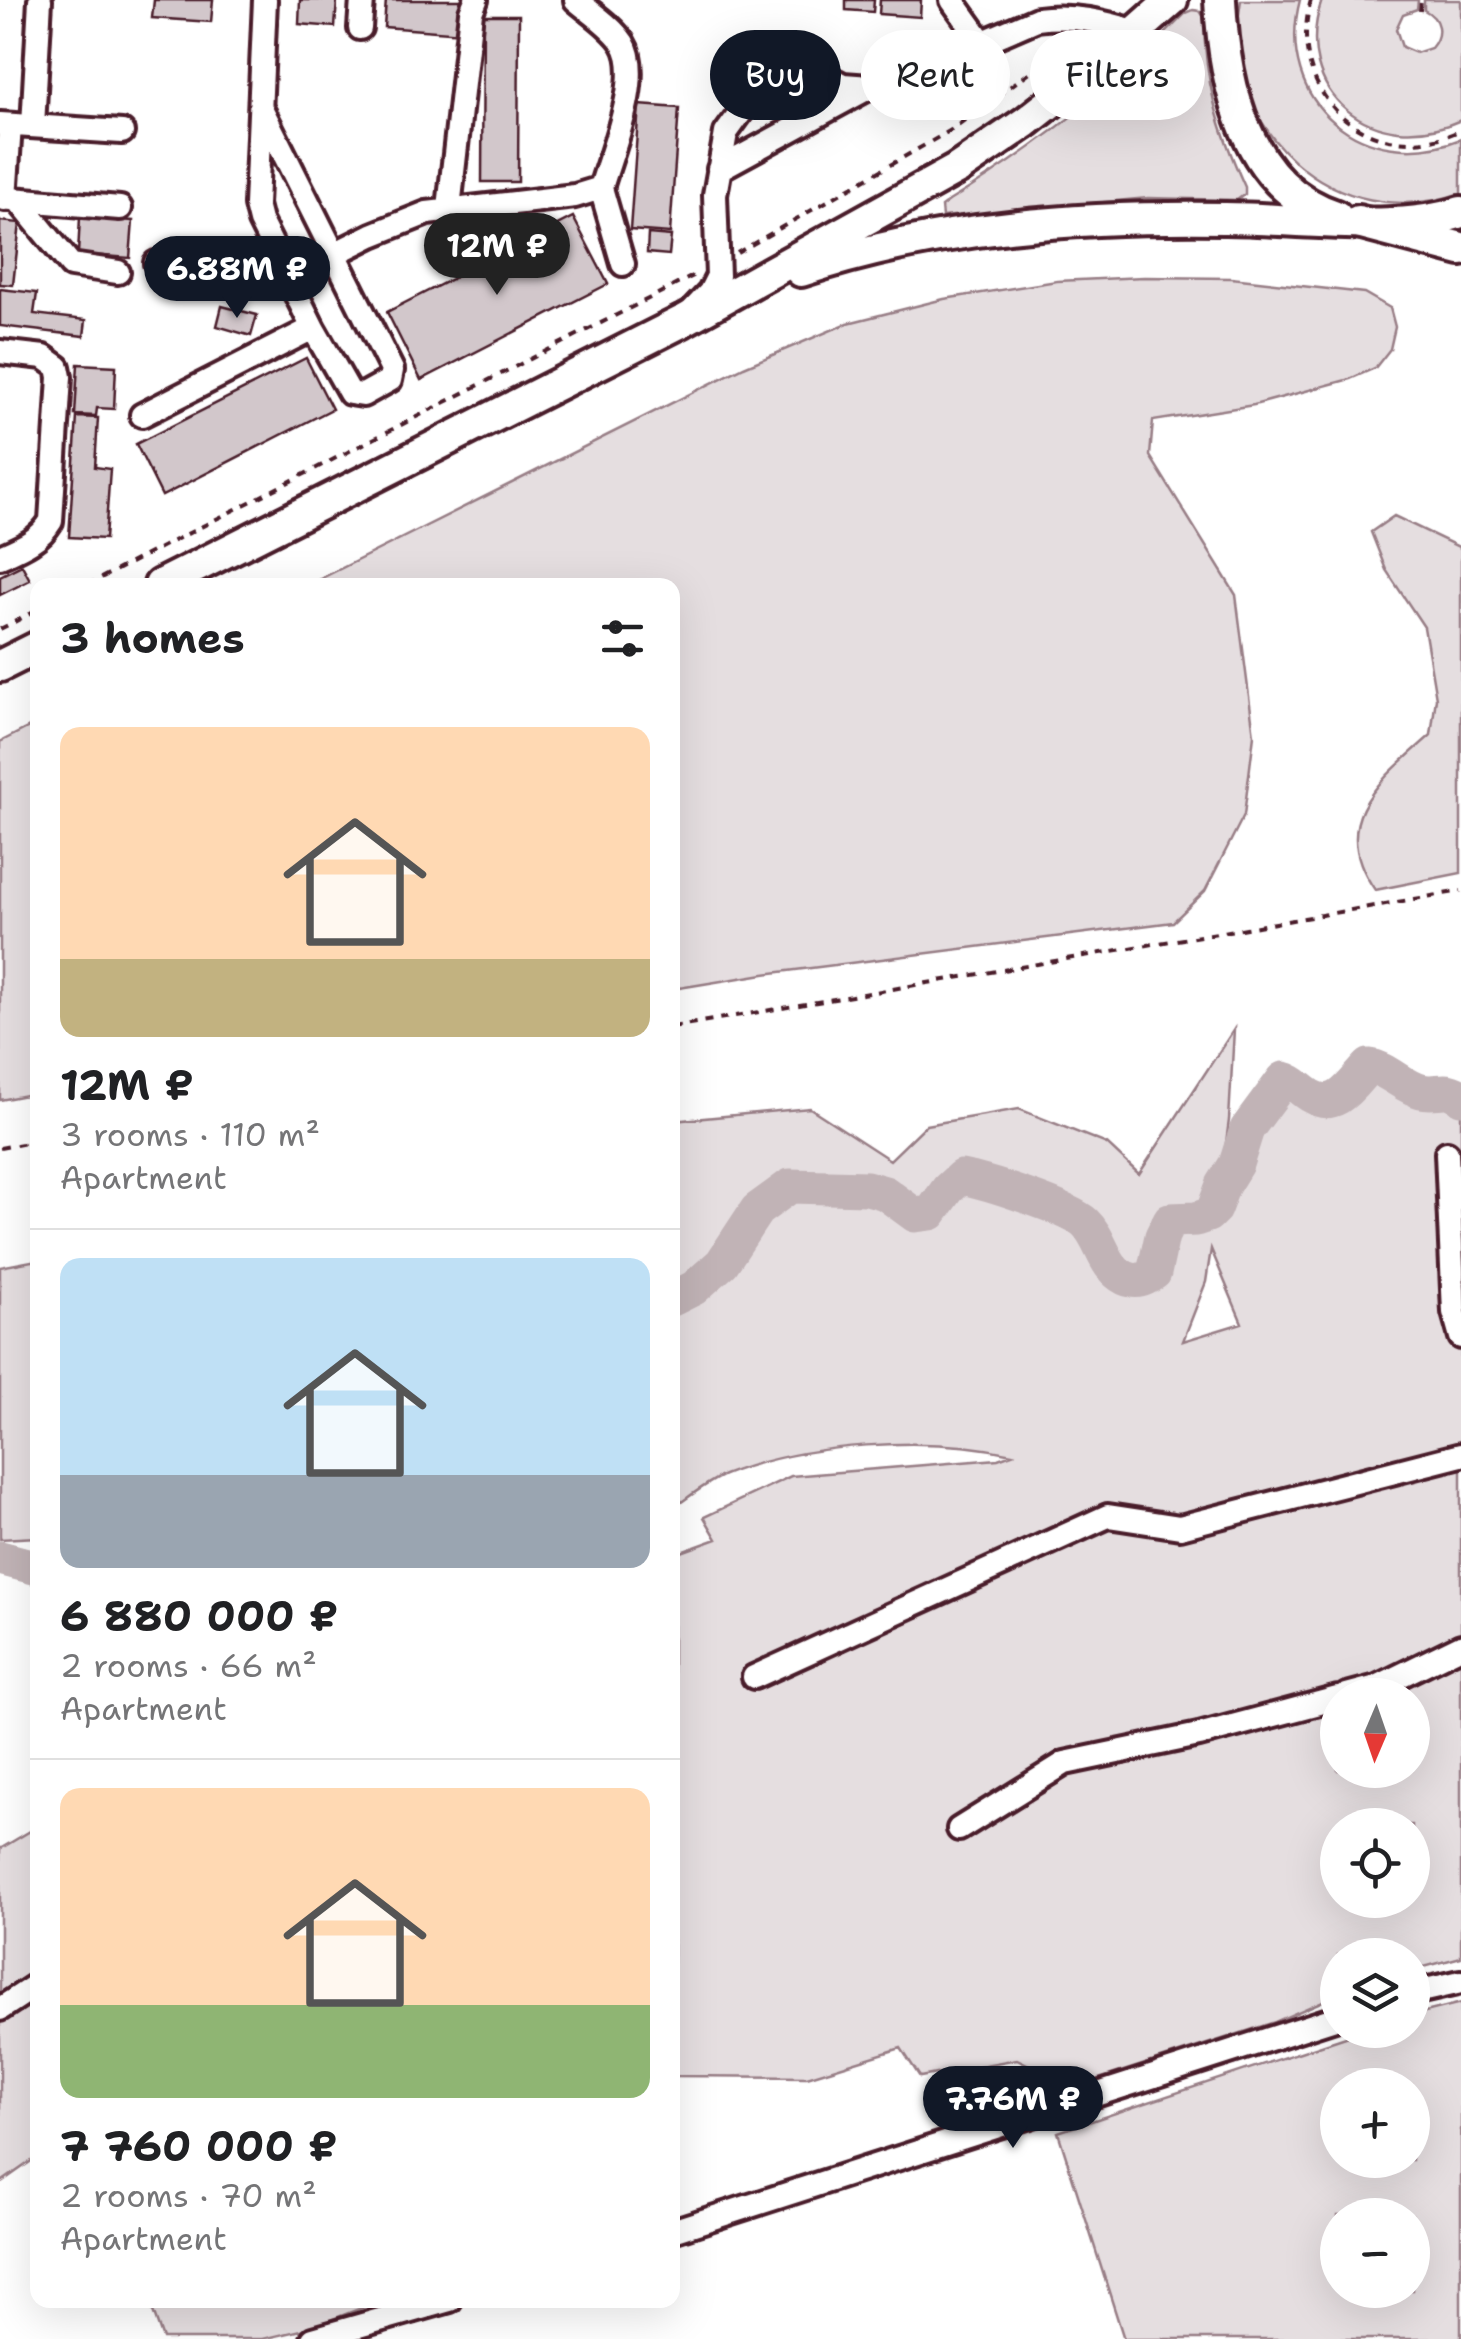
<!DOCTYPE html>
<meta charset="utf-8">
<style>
:root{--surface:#fff;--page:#f2f2f2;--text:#202124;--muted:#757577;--line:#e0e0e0;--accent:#111827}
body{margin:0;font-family:"Shantell Sans",sans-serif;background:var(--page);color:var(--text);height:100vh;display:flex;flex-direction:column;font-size:38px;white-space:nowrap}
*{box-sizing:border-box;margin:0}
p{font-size:32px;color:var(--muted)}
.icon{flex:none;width:55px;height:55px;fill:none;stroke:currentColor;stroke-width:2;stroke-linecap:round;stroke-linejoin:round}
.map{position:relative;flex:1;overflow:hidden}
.sheet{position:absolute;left:30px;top:578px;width:650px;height:1730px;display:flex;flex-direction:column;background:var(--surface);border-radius:20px;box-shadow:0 10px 40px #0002}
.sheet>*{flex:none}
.banner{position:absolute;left:710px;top:30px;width:600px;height:90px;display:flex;gap:20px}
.needle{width:65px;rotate:182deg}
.tools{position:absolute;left:1320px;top:1678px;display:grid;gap:20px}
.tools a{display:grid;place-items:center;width:110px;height:110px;border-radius:50%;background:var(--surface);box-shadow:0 10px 40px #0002;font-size:50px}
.price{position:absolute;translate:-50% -85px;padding:0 22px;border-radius:35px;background:var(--accent);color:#fff;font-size:32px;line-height:65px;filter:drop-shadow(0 2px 5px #0008)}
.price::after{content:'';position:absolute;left:50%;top:60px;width:30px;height:22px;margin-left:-15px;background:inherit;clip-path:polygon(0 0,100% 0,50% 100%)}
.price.on{background:#222;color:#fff}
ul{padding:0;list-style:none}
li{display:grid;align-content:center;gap:20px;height:530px;padding:0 30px}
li+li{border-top:2px solid var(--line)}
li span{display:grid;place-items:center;height:310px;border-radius:20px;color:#555}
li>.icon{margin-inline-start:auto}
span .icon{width:180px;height:180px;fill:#fffc;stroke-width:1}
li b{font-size:42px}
h2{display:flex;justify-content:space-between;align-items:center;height:120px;padding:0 30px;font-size:42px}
.tag{padding:0 35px;border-radius:45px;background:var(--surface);box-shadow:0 10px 40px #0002;font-size:35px;line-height:90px}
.tag.on{background:var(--accent);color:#fff}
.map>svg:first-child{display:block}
.green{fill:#e5dee0;stroke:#987e86;stroke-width:2.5;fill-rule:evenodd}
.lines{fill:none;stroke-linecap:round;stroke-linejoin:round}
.river{stroke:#c1b3b6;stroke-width:35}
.building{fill:#d2c7cb;stroke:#4a1f2b;stroke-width:2.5}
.minor-casing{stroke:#4a1f2b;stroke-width:30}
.major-casing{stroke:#4a1f2b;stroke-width:38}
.highway-casing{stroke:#4a1f2b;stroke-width:40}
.path{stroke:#4a1f2b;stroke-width:4;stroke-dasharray:8 8;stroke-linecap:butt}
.minor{stroke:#fff;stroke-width:22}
.major{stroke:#fff;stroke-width:30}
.highway{stroke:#fff;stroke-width:32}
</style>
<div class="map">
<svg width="1461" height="2339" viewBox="0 0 1461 2339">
<rect width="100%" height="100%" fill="#fff"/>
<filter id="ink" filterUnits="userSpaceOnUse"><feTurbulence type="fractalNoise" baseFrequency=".01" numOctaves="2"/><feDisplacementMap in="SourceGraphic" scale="20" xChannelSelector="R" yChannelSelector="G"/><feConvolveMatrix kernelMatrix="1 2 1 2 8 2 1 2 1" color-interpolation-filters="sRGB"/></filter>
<g filter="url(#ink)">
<path class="green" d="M1241,0H1300C1273,103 1365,177 1461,139V193C1336,237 1216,129 1241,0Z
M1322,0H1418L1417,9L1403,14L1396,29L1402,47L1416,53L1431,48C1443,34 1440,18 1424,10V0H1461V120C1374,159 1290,94 1322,0Z
M1193,10L1200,11L1204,17C1204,81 1219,130 1245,187V194L1237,200L1148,198L942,217L941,207L949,201C1037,148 1114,87 1186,13Z
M1144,277L1231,278L1364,293L1390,308L1395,327L1390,349L1375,368L1350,379L1254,405L1153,421L1150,456L1236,595L1254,735L1244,815L1205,891L1173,922L764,974L673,989L672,585H308L744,367L848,323L944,299L1057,281Z
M1394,516L1461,548V873L1375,890C1326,820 1380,781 1431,735L1436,698L1424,627L1386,570L1371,532Z
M37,723V1093L0,1100V742Z
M1234,1029L1229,1120L1216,1218L1231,1197L1283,1093C1333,1111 1331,1115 1372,1080L1409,1100L1446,1102L1452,1111L1461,1112V1957L1413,1970L1412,1955H1338L1337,1995L1275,2022L1074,2087L1017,2059L920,2077L901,2048L807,2077L673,2076V1555L717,1539L704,1517L791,1476L998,1459L1012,1454C928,1435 804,1443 724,1475C706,1483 689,1497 673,1508V1121L810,1108L890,1160L926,1125L1019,1109L1107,1144L1139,1174ZM1211,1249L1242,1323L1183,1341L1206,1282ZM1338,1695H1412V1770H1338ZM1338,1825H1412V1900H1338Z
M37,1260V1537L0,1539V1267Z
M37,1827V2157L0,2183V1849Z
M1461,2003V2339H1124L1058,2132L1367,2030H1412L1413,2015ZM1338,2085H1412V2160H1338ZM1338,2215H1412V2290H1338Z
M149,2300H382L310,2328L263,2339H163Z"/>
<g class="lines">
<path class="river" d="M672,1299L694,1288L722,1263L757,1210L790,1186L867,1188L885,1193L915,1215L931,1213L948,1189L961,1177C984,1181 1069,1208 1085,1223C1102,1239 1103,1267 1125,1278C1137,1283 1144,1280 1154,1273L1162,1236L1170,1220L1196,1219L1208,1215L1214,1209L1223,1185L1236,1164L1247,1129L1284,1079C1296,1082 1300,1090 1311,1096C1338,1112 1353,1082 1369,1066C1387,1068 1402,1086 1421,1091C1437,1095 1448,1085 1461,1098
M0,1558L38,1568"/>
</g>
<path class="building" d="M154,0H213L211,22L152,18Z
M300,0H337L335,27L299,24Z
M386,0H464L462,33L384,27Z
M846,0H874L873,12L846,10Z
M880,0H921L920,17L879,14Z
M483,15H519L518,182H482Z
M769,39L779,58L754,71L744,51Z
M779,58L797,93L772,105L754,71Z
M639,105L679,108L670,233L630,230Z
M80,217L133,221L130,258L78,254Z
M573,217L608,284L421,380L387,312Z
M0,221L20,223L13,285L0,284Z
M648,234L671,236L669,255L647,253Z
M0,289L37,293L34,314L86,320L84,336L0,326Z
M222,306L257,315L251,336L217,326Z
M306,358L332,409L162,496L136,444Z
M78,364L116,366L114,409L97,408L96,416L75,415Z
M77,417L98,418L95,467L110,469L105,539L69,537Z
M22,565L30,580L0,595V576Z"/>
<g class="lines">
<g class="minor-casing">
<path id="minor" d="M952,0L982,42
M360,28L362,0
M262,110L392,370L390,380L363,395L350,393L313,328
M0,124L122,132
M33,126L40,0
M719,169L870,87
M601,188L623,264
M0,198L120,208
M5,199L10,125
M18,200L71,265L118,272
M449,208L471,12L476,0
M156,263L288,277L372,235L427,213L575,196L601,188C611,152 644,76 623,43C612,26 591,13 576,0
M691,312L710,292L718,276L715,195L726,133L747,104L810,73H820L843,85L870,87L897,79L1037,19C1072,14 1104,22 1137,32
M0,352L44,357L58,367L60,377L51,521C39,541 20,548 0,557
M142,415L313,328L260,221L256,205L265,0
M1447,1153L1454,1312L1461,1337
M754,1677L1108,1516L1180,1527L1461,1455
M1347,1695L1377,1687L1461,1646
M959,1829L1065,1763L1199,1735L1338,1698
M1412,1993L1461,1982
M0,2009L38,1984
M672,2231L1338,2017
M313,2339L450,2300"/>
</g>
<g class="major-casing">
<path id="major" d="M1220,0C1224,83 1244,187 1336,216
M801,271C936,226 1083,216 1225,218C1294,218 1397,234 1461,212
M160,585L683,321L957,169L1026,122L1096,67L1172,0
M0,666L38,647"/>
</g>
<g class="highway-casing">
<path id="highway" d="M1358,222L1461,249"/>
</g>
<path class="path" d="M1311,0C1284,94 1371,173 1461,130
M1420,11L1421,0
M737,253L951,130L1075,39
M87,585L693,276
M0,629L38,610
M672,1027L1461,891
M0,1148L38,1141"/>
<use href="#minor" class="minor"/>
<use href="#major" class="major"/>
<use href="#highway" class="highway"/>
</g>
</g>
</svg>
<div class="tools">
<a><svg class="needle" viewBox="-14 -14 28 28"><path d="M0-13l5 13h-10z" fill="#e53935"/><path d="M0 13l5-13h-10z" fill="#757577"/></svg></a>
<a><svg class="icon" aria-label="locate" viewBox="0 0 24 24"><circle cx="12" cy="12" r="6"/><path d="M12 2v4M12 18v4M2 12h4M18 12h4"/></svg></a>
<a><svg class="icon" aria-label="layers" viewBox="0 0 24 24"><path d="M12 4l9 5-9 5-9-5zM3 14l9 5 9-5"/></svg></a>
<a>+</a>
<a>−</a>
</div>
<b class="price on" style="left:497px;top:298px">12M ₽</b>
<b class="price" style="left:237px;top:321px">6.88M ₽</b>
<b class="price" style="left:1013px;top:2151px">7.76M ₽</b>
<div class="banner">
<a class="tag on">Buy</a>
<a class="tag">Rent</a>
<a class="tag">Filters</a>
</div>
<section class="sheet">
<h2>3 homes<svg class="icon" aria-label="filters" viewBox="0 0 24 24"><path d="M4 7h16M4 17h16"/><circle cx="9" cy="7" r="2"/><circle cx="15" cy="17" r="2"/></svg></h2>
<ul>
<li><span style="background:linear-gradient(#ffd9b3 75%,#c2b280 0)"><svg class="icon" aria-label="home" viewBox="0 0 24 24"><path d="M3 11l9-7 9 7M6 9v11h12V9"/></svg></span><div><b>12M ₽</b><p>3 rooms · 110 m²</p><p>Apartment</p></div></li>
<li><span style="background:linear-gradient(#bfe0f5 70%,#9aa5b1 0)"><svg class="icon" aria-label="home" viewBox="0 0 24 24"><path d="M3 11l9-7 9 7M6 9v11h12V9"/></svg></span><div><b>6 880 000 ₽</b><p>2 rooms · 66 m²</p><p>Apartment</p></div></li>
<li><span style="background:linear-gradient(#ffd9b3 70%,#8fb573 0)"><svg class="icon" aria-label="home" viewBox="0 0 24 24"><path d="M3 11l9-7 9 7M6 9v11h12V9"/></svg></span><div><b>7 760 000 ₽</b><p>2 rooms · 70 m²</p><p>Apartment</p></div></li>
</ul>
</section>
</div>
